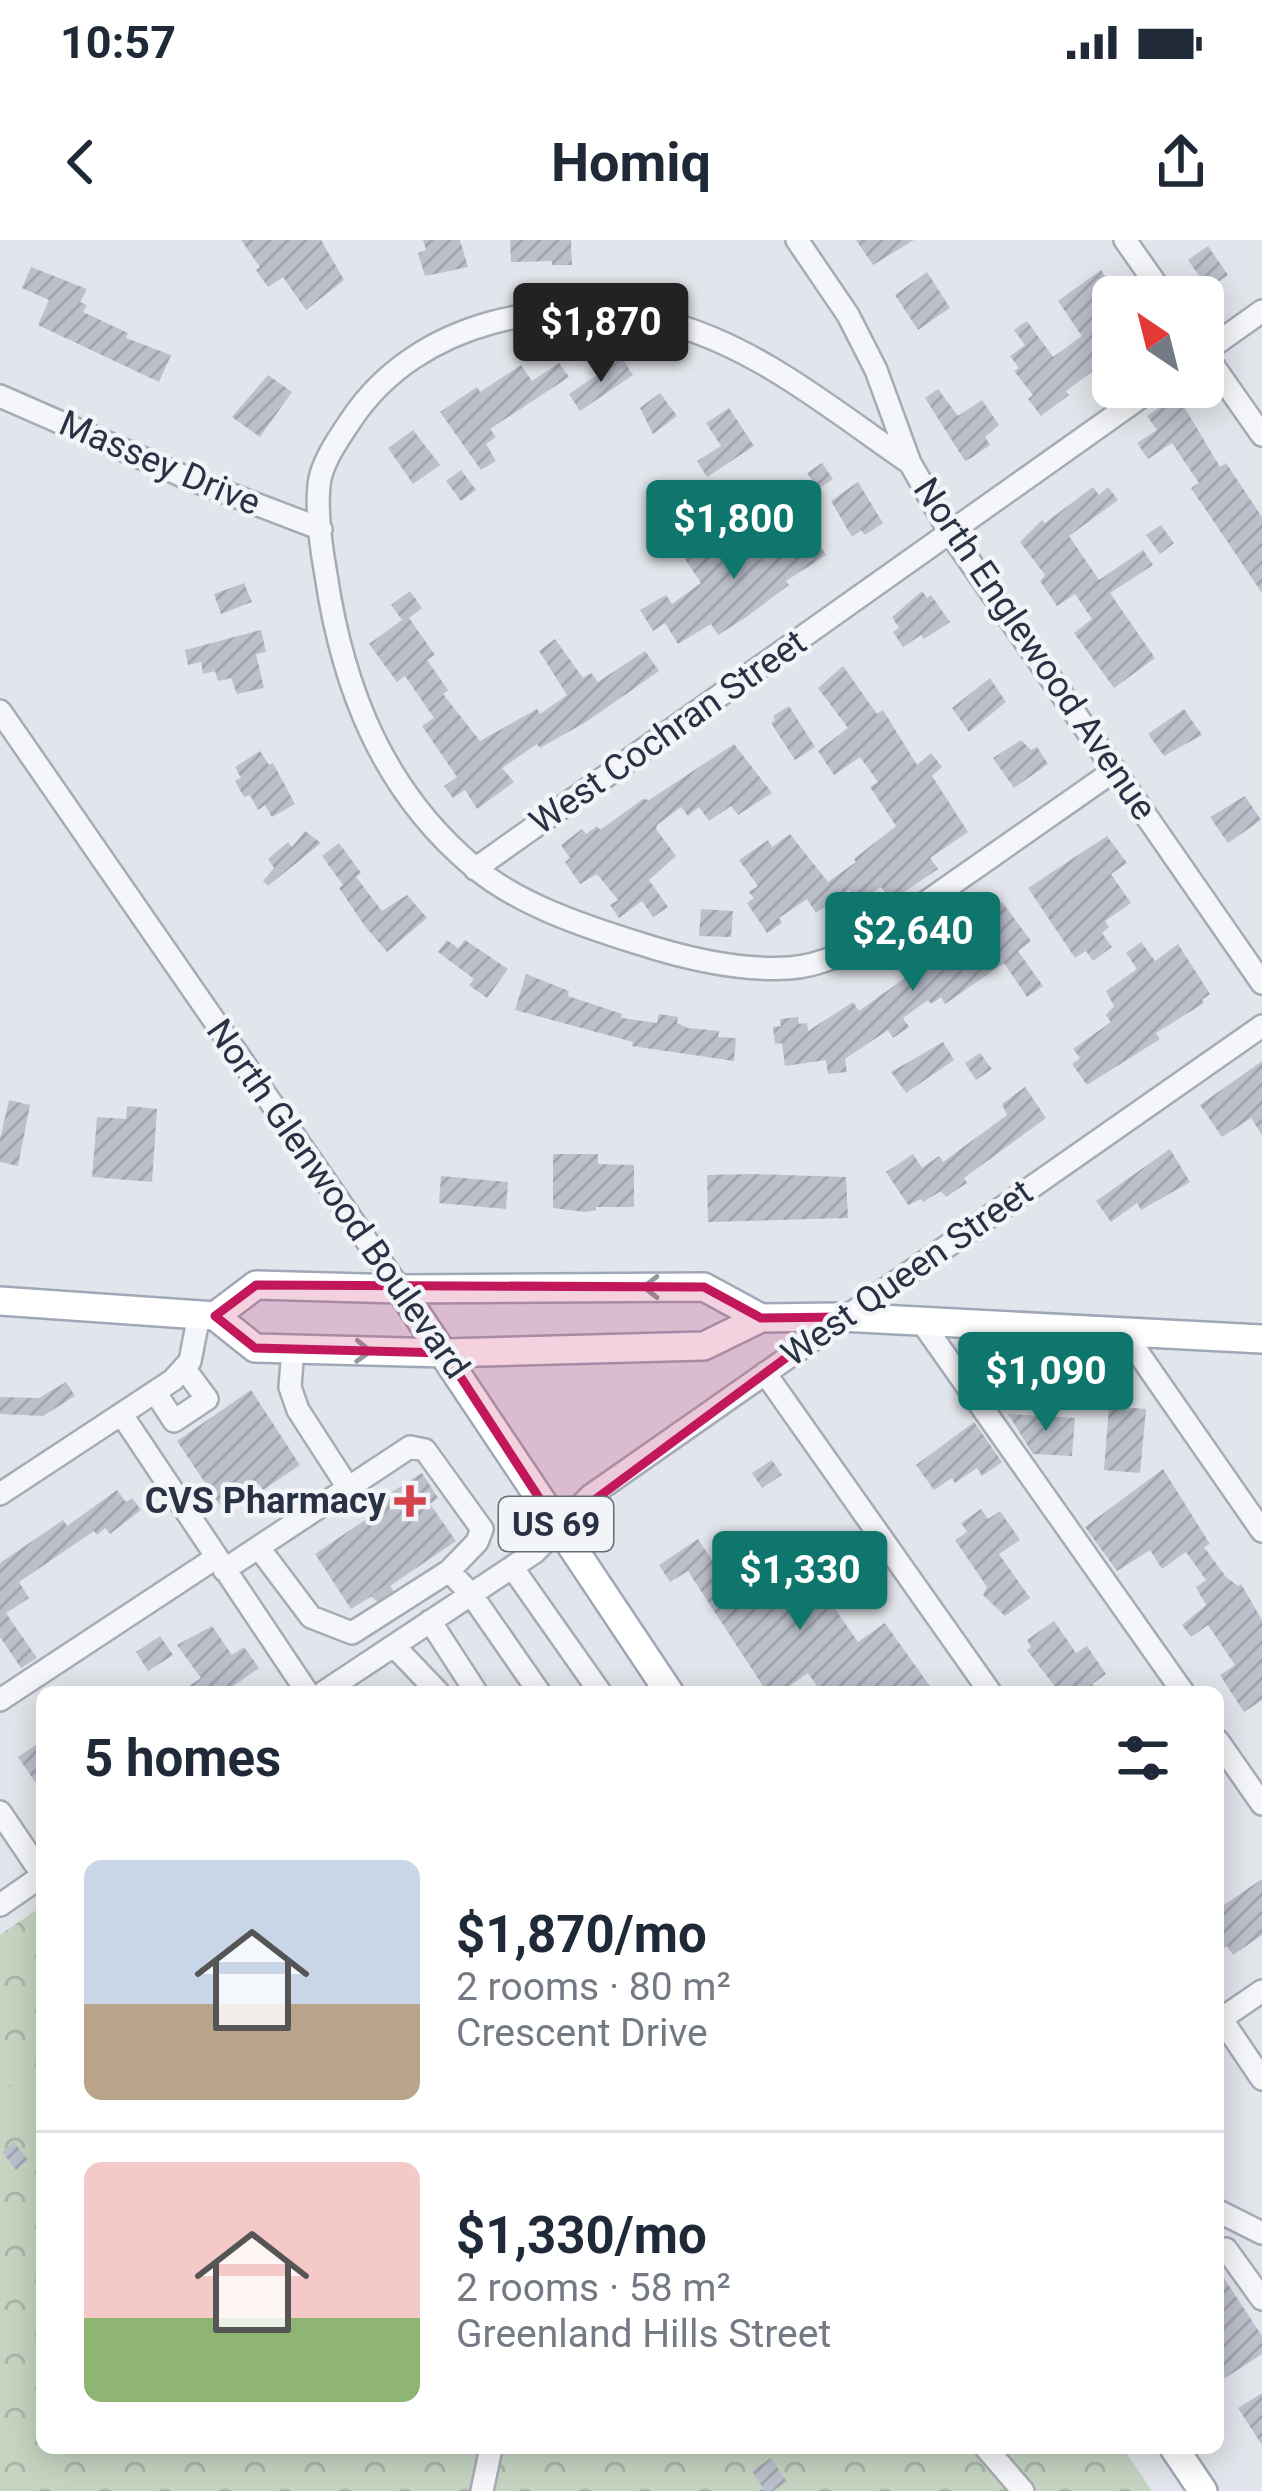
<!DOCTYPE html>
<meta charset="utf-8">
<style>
:root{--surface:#fff;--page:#f2f2f3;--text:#1f2937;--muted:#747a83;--line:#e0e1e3;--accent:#0f766e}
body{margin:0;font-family:Roboto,sans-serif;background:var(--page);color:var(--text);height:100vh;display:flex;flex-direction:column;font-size:45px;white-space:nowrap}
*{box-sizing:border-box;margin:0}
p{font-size:39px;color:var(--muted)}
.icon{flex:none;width:66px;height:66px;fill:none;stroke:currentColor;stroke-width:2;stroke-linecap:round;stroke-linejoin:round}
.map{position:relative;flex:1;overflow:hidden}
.drawer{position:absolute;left:36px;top:1446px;width:1188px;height:768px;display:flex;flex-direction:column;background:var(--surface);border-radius:18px;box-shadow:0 6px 30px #0003}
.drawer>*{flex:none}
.needle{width:78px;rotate:325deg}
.buttons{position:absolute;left:1092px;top:36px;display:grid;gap:24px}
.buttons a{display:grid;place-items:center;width:132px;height:132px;border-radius:18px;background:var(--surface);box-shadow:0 6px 30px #0003;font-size:60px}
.price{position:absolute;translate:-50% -102px;padding:0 27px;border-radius:12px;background:var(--accent);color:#fff;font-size:39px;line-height:78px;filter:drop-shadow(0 3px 6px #0008)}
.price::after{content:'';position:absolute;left:50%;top:72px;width:36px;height:27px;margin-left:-18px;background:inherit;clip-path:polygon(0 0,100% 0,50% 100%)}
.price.selected{background:#222;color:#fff}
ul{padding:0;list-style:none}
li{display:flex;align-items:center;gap:36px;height:300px;padding:0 48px}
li+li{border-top:3px solid var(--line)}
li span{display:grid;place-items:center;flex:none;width:336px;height:240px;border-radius:18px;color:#555}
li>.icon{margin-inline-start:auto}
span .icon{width:144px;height:144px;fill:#fffc;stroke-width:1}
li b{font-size:51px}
h2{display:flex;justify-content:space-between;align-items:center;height:144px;padding:0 48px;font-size:51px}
.status{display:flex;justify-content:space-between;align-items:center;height:84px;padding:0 60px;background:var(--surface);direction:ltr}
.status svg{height:33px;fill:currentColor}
header{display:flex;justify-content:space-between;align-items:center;height:156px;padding:0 48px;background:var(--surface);font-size:54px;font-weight:700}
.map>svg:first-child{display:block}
.forest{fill:url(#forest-crowns)}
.garden{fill:#c6d5c2}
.building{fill:url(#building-hatch)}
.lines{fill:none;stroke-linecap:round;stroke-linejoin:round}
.minor-tunnel{stroke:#bdc1ca;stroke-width:21;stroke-dasharray:21 10;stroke-linecap:butt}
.minor-casing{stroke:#a7abb6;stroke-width:26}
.major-casing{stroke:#a0a8b7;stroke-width:32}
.minor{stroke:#f5f6f9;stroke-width:21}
.major{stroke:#fff;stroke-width:27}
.oneway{stroke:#9498a2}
.marked{fill:#c2185b;fill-opacity:0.2;stroke:#c2185b;stroke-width:9;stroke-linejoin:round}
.poi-dot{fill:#d5414c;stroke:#f2f4f8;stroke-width:4.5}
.labels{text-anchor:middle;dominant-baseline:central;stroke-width:9;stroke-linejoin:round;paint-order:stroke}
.shield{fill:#f2f4f8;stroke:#656c7a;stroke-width:3}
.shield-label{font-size:33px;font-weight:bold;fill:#293144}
.street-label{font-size:36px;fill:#293144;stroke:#f2f4f8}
.poi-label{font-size:36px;font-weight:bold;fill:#293144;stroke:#f2f4f8;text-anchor:end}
</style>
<div class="status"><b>10:57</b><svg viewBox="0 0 49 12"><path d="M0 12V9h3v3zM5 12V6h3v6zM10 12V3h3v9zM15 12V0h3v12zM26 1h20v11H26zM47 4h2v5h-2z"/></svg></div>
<header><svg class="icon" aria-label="back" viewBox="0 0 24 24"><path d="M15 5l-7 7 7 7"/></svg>Homiq<svg class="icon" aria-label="share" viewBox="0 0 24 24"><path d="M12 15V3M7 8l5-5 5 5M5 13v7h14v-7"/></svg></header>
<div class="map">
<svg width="1262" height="2251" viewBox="0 0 1262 2251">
<defs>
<pattern id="forest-crowns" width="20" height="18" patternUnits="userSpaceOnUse" patternTransform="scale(3)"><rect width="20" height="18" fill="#c6d5c2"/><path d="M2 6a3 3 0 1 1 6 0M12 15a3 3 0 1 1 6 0" fill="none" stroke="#aab7a8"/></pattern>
<pattern id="building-hatch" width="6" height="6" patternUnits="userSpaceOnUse" patternTransform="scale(3)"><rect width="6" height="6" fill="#bcc0cb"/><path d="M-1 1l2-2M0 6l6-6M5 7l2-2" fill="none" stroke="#a2a5b0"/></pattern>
</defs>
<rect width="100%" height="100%" fill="#e2e5eb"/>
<path class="forest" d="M42,1666V2208H1123L1152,2251H0V1695Z"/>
<path class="garden" d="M42,1825V1922L2,1867L5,1849Z"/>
<path class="building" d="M241,0H321L344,40L306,70L283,37L268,47L256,30L260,27Z
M423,0H460L468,27L425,36L418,13L426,10Z
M510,0H571L572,25H552V21L511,22Z
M856,0H914L873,25Z
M1208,6L1228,35L1208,49L1188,20Z
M31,27L87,49L80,62L87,65L83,72L128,93L126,98L171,115L159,142L38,85L49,60L22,48Z
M1101,30L1113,48V116L1066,151L1069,155L1041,176L1028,159L1033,155L1014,131L1019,128L1010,116L1025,105L1014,90L1027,81L1053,117L1082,96L1058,61Z
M927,32L950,68L918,90L895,55Z
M622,118L633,135L580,171L569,154Z
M559,123L569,137L490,189L496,197L486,204L496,221L481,230L440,172L477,147L480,152L521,125L532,141Z
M268,135L292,152L260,197L232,177Z
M938,149L958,176L982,160L999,185L985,197L990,205L971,218L965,221L925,158Z
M660,153L677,176L653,194L640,168Z
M1177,155L1220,227L1226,223L1262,277V353L1191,248L1199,243L1172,203L1148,219L1137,203L1157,190L1147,176Z
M729,168L754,206L707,237L697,221L721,206L706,183Z
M413,190L440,225L413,244L388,208Z
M822,223L833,239L818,249L807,233Z
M461,230L476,250L461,261L446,241Z
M858,242L883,283L865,295L861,290L852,297L831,261Z
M1093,247L1099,255L1108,247L1118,260L1069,296L1099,340L1143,310L1153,325L1110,353L1155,418L1114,448L1074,393L1092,379L1075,354L1057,366L1040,341L1045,335L1020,302L1042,280L1045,283Z
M804,280L826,315L786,341L789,345L745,378L718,395L711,384L678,404L665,383L653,391L640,370L666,355L672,364L701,343L683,316L714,294L728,314L750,299L761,309Z
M1161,285L1174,303L1160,314L1146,295Z
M244,343L252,362L221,374L214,354Z
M410,351L422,368L409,378L435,415L427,420L448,450L443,454L480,501L537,469L540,474L567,455L539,411L555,399L583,438L591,433L598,442L645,411L659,431L586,482L540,508L537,504L502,528L514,542L477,569L465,550L453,558L444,546L457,537L422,486L434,478L405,436L397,442L369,404L402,380L391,365Z
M922,351L927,358L931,355L950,382L924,399L921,395L903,407L893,392L899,388L892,377Z
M261,390L266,412L256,414L264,448L237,454L231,438L218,441L215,431L203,434L201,422L188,425L185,410Z
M843,426L877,474L883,470L917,525L931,513L942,527L932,536L968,592L930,618L938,629L891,661L881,647L858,663L849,650L816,673L807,659L779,678L782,683L767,693L747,663L754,658L749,652L758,646L739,620L768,600L772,607L790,594L828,642L856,622L854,619L896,586L870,547L878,542L860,517L834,535L818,511L848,488L818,448Z
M990,438L1006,462L969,492L952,468Z
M789,466L815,507L795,520L771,483L775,480L773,476Z
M1184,469L1202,495L1164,516L1148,494Z
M1021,500L1031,510L1037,507L1048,524L1014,548L993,518Z
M734,504L772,553L738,575L731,566L709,581L699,567L688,576L681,567L657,585L656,589L676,616L649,640L668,667L653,677L642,661L619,678L610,665L618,660L597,634L580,644L565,622L570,618L561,605L582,589L586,594L597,586L600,590L643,559L649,560Z
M260,511L269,525L273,523L295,564L272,577L265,565L258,570L250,555L244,557L235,541L241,538L235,527Z
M1245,556L1261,580L1228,603L1210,577Z
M305,591L321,603L268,646L263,641L274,628L268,619L288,602L292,607Z
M1107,596L1127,623L1111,634L1131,663L1105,681L1109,687L1102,693L1112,707L1093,721L1086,711L1075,718L1028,648Z
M339,603L361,633L356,637L382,671L407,655L427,678L387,712L364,685L339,648L343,645L322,616Z
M1002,662L1031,701L1018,711L1043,746L1027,757L1004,723L945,764L941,757L931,764L928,760L903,778L909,787L893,798L888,790L845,819L847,832L828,834L826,820L785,826L782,803L775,804L773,787L781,786L780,779L798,777L799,784L807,783L808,791L853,762L859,771L984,681L982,678Z
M701,669L733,671L731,697L699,696Z
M447,700L458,708L465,700L508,729L487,758L469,745L474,739L438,712Z
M1141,702L1155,721L1178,704L1210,754L1202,760L1204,763L1156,793L1160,799L1087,845L1072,824L1080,818L1073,809L1111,782L1106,775L1114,766L1106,751L1137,729L1126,713Z
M526,734L569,751L568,756L622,774L621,778L657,783L659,774L678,777L677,783L688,788L719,791L718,797L736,798L734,821L632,806L633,802L515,770Z
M943,802L954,820L906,853L891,832Z
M980,813L992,829L976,840L965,823Z
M1262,821V895L1251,878L1222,897L1200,865Z
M1025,847L1046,878L964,938L967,943L946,957L941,951L923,962L921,959L908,965L886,932L913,914L922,928L939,916L943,922L1007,875L1002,864Z
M9,860L30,865L18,926L0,922V899Z
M127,866L157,869L152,942L92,937L97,877L126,879Z
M1170,909L1190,942L1141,970L1137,963L1111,982L1096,961Z
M553,914H598V924L634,925V967H596V970L585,972L553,968Z
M752,934L846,937L848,978L708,982L707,935Z
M441,936L508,942L506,969L439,963Z
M66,1142L75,1156L43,1176L0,1174V1157L39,1158Z
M251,1150L300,1225L263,1250L259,1244L222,1268L177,1201Z
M1109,1166L1146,1169L1140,1233L1104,1230Z
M1008,1174L1075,1178L1072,1216L1033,1214Z
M974,1182L1002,1222L982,1236L977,1228L955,1243L952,1238L934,1250L916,1225Z
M772,1220L782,1235L762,1248L752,1233Z
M1163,1229L1210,1304L1204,1307L1226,1337L1238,1346L1241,1344L1262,1380V1460L1244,1472L1220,1435L1235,1425L1208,1385L1191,1397L1182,1385L1206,1365L1196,1347L1206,1340L1186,1312L1162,1329L1150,1310L1117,1331L1085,1287Z
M422,1233L438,1258L430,1264L456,1301L390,1346L392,1349L375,1360L372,1356L351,1369L315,1314L381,1269L376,1262Z
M117,1250L126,1262L132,1258L141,1270L110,1294L105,1288L97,1295L94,1291L19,1342L29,1358L6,1373L37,1418L21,1428L0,1397V1323L63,1280L67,1286Z
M981,1269L988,1279L1000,1271L1020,1300L999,1314L1030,1358L1005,1376L983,1355L987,1347L955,1300L967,1292L961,1283Z
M698,1299L742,1366L803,1323L858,1402L885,1383L934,1452H821L808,1433L781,1452H767L688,1331L670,1342L659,1325Z
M1054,1381L1076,1413L1087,1406L1106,1434L1092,1444L1098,1452H1059L1027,1410L1031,1407L1027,1400Z
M212,1386L232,1415L244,1407L259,1428L225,1452H180L201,1438L177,1405Z
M160,1396L173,1415L148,1431L136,1412Z
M42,1501V1552L18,1517Z
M1262,1639V1695L1233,1715L1227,1706L1218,1712V1669Z
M14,1902L28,1920L16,1930L2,1912Z
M1218,2029L1262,2096V2114L1225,2138L1218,2127Z
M1262,2153V2205L1238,2168Z
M771,2218L787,2242L773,2251H765L752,2231Z"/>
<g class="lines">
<path class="minor-tunnel" d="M378,1363L394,1352"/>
<g class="minor-casing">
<path id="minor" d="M797,0L848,75L876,130L910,223L950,293L1262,743
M1125,0L1165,57
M1203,111L1262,195
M1203,113L1262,71
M0,156L185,237L321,289
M910,223C834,171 758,107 668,83C556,53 418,79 351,180C339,198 321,223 319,245C316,274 321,307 326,335C343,449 383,551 474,627C518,664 583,686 638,703C684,718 741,731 789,728C822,726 854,709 882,693L1115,530
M0,471L400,1049
M475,629L1155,147
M921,1081L1183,1452
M1123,1091L1262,1291
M293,1109L290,1147L298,1170L349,1249
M765,1133L990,1452
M155,1152L174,1181L207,1159L184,1128
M122,1175L307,1452
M0,1254L173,1140L190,1121L199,1075
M259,1308L311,1377L352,1393L449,1331
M512,1327L600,1452
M224,1330L410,1207L425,1210L482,1289L477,1302L449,1331L471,1354L539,1452
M430,1381L476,1452
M394,1406L438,1452
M324,1452L535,1312L590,1256L1262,786
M0,1460L217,1317
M1218,1501L1262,1564
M0,1572L42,1634
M0,1665L42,1636
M1218,1774L1262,1839
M1221,1779L1262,1751
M1218,1971L1262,1993
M1226,2009L1262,2059
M986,2208L1023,2251
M482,2251L491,2208"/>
</g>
<g class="major-casing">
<path id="major" d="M400,1049L669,1452
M0,1061L215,1076L255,1108L445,1113L704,1106L761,1078L841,1077L1262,1099
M215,1076L256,1045L400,1049L704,1047L761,1078
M1174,2208L1203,2251"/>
</g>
<use href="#minor" class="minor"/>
<use href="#major" class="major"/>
</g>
<defs><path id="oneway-chevron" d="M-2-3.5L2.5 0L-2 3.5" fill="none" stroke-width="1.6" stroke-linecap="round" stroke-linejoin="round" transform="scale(3)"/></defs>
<g class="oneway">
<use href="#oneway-chevron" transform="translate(651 1047) rotate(180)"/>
<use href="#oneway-chevron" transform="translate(363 1111) rotate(2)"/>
</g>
<path class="marked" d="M256,1045L704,1047L761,1078L841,1077L558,1287L445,1113L255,1108L215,1076Z"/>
<path class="poi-dot" d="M404 1243h12v12h12v12h-12v12h-12v-12h-12v-12h12z"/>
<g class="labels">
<rect class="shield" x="499" y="1257" width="114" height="54" rx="9"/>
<g class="shield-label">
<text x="556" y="1284">US 69</text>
</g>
<g class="street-label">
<text transform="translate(160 223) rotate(23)">Massey Drive</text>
<text transform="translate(1035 409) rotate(56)">North Englewood Avenue</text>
<text transform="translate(668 492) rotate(-35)">West Cochran Street</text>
<text transform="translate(338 959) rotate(55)">North Glenwood Boulevard</text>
<text transform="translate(907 1033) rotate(-35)">West Queen Street</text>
</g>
<g class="poi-label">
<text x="386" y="1261">CVS Pharmacy</text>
</g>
</g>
</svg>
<div class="buttons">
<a><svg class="needle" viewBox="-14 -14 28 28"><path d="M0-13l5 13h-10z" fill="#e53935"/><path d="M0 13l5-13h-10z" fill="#747a83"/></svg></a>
</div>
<b class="price selected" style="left:601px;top:145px">$1,870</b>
<b class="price" style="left:734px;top:342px">$1,800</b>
<b class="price" style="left:913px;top:754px">$2,640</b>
<b class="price" style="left:1046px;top:1194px">$1,090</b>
<b class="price" style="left:800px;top:1393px">$1,330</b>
<section class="drawer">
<h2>5 homes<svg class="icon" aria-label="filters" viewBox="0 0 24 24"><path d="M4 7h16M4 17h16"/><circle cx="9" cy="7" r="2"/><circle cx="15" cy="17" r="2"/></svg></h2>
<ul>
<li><span style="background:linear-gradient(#c9d6e8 60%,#b9a48a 0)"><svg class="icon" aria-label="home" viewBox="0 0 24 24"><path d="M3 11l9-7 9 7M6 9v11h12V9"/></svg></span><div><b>$1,870/mo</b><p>2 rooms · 80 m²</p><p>Crescent Drive</p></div></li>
<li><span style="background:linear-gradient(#f6c9c9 65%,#8fb573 0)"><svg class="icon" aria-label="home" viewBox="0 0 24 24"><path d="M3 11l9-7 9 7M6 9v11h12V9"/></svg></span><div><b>$1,330/mo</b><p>2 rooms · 58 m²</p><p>Greenland Hills Street</p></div></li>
</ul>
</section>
</div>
